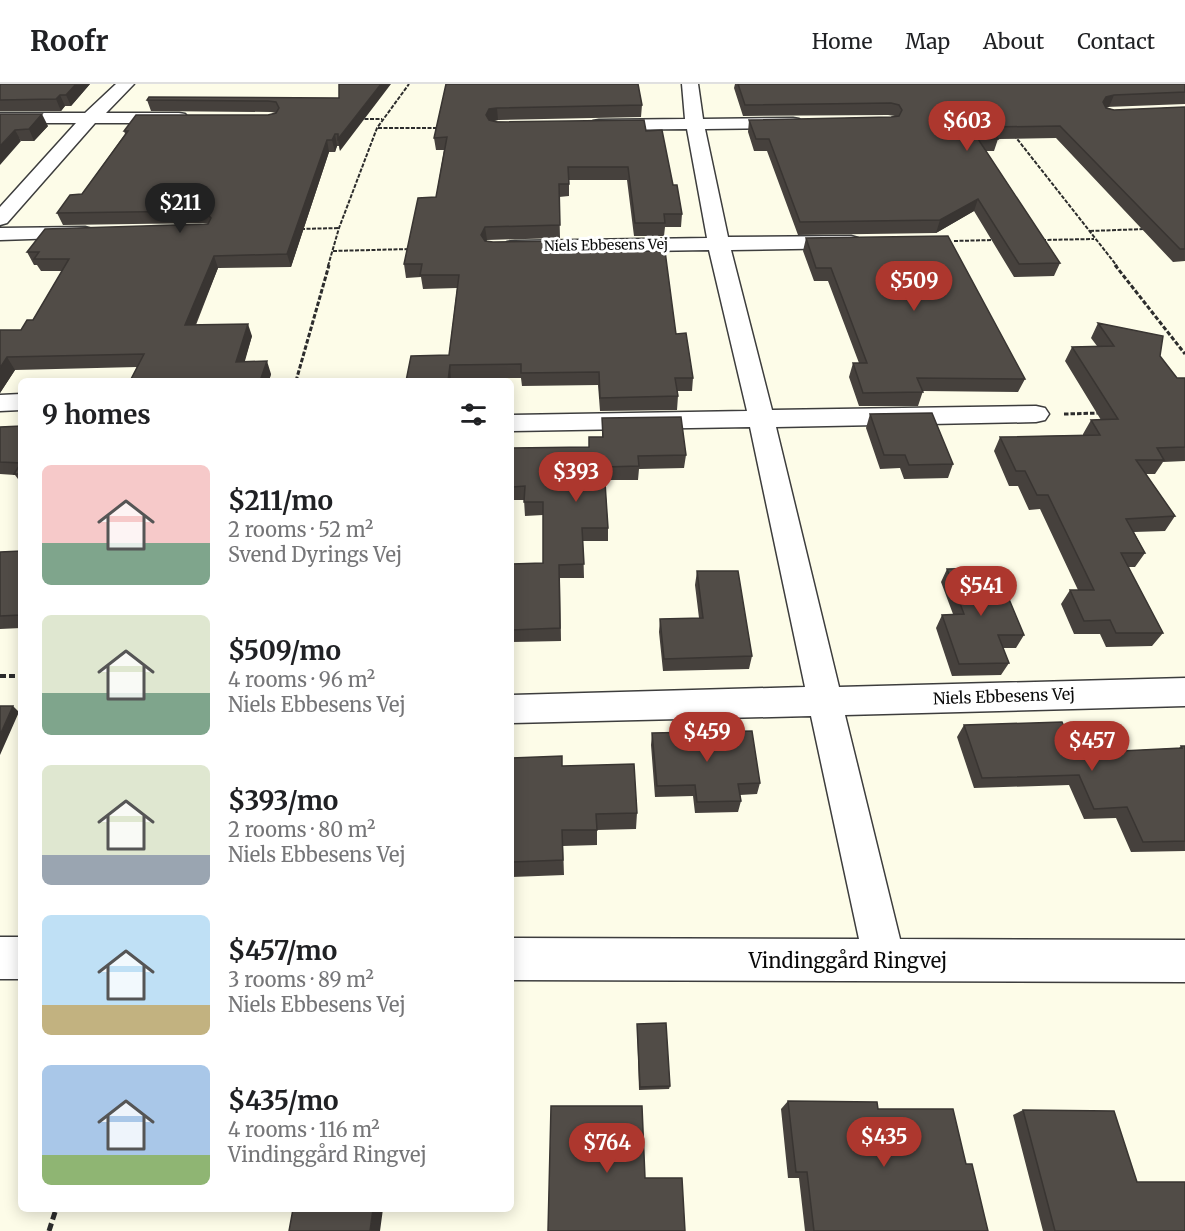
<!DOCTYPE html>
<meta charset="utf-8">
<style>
:root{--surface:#fff;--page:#f2f2f2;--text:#202124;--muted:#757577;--line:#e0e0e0;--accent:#ad372e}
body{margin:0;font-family:Merriweather,serif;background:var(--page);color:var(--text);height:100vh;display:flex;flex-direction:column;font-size:22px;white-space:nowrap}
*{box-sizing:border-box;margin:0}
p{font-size:20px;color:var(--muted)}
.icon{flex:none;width:33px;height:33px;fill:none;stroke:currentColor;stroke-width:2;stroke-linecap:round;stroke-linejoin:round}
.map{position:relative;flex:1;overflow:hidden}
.side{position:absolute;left:18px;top:294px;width:496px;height:834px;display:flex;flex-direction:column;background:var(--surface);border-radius:9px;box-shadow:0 3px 15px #0003}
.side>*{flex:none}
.price{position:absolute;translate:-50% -51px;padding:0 14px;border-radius:21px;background:var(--accent);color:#fff;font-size:20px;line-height:39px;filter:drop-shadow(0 2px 3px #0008)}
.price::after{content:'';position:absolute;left:50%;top:36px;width:18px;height:14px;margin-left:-9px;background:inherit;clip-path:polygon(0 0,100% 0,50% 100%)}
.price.active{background:#222;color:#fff}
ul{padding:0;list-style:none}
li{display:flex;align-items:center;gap:18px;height:150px;padding:0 24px}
li span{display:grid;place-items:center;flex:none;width:168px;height:120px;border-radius:9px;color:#555}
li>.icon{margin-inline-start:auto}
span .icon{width:72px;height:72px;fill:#fffc;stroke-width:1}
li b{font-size:26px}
h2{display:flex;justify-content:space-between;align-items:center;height:72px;padding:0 24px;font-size:26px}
header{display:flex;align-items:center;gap:36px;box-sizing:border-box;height:84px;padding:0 30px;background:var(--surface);border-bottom:2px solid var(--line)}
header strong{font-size:28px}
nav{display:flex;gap:33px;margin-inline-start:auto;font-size:21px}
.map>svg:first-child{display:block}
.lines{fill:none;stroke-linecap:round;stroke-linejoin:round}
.minor-casing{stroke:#3d3d3d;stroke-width:3}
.path-far3{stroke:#2c2c2c;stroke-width:2;stroke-dasharray:4 1.5;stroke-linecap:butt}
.path-far2{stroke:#2c2c2c;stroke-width:3;stroke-dasharray:4.5 2;stroke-linecap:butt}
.path-far1{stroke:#2c2c2c;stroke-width:4;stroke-dasharray:6 3;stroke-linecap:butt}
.path{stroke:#2c2c2c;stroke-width:5;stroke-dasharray:8 4;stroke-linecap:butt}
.minor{fill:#fff;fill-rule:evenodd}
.wall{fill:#46413d}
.shaded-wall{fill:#393532}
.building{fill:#514c47;stroke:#393532;stroke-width:1.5}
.labels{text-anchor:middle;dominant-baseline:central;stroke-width:6;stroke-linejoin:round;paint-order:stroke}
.far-street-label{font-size:14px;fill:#0a0a0a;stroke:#fff}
.street-label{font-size:16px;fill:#0a0a0a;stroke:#fff}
.near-street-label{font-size:20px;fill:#0a0a0a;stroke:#fff}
</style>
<header>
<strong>Roofr</strong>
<nav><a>Home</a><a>Map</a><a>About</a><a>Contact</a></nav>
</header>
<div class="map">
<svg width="1185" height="1147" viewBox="0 0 1185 1147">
<rect width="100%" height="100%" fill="#fdfce8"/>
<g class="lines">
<g class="minor-casing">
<path id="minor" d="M116,0H134L106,29H179L185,30L188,34L185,38L179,39H95L7,139L0,141V123L76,39H0V29H85Z
M682,0H698L703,35L793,34L799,35L802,39L799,43L793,44L705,45L728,153L851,152L858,154L862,158L858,162L851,164L731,166L772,326L1036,322L1045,324L1049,330L1045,336L1036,338L776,343L839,603L1185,594V622L845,631L900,855L1185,856V898L512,896V854L859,855L811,632L512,639V611L805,603L750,343L512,347V331L747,327L709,166L515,169L507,168L504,163L507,158L515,157L707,154L687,45L599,46L593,45L590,41L593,37L599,36L685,35Z
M85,143L92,145L95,149L92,153L0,156V144Z
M21,310V326L0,327V311Z
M0,853H21V895H0Z"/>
</g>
<path class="path-far3" d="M359,35H382
M378,44H440
M1014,51L1117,182
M301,145L339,144
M1090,147L1145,145
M1042,156L1094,155
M954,157L995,156
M333,167L410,165
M328,182L339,144L377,44L409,0"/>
<path class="path-far2" d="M1115,181L1185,270
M296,297L329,181
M1064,330L1101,329"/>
<path class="path-far1" d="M0,592H21"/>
<path class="path" d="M49,1147L56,1125"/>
<use href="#minor" class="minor"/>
</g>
<path class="wall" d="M0,0H90L71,22H65L61,27H0Z
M446,0L642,21L641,33L498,36L493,37L646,47L673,101L682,130L681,143H665L664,152H634L627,96H569V112L559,113L560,154L487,156L486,157L560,168L676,250L693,294L692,307H677L678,312L677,326L600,327L598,301L522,302L521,294H452L451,297H406L449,271L457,204L423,205L421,193L406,194L404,180L436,113L444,66H436L434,54Z
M735,0H1185V20L1106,23L1114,26L1185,23V177L1173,178L1056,54L998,55L994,67H986L1060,179L1054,192L1014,193L974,127L936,149L798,151L767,67H754L748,48L749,36L891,33L895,32L888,31L743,32L734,4Z
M339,14L340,67L339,62H337L335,68H329L291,183L218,184L196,241L252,252L244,278L271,290L269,297H131L137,283L15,286L0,309V246H21L33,236L62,187H41L37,181H34L27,168L208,140L203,139L63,141L57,129L82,110L125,50L124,47L268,31L276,29L271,28L151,27L147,16Z
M0,30L48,42L34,57H21Z
M806,154L1025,295L1018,308L923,307L918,322H859L849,293L853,279H859L828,197H814L803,167Z
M1098,239L1160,272L1177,294H1185V377L1163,378L1155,390H1146L1175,432L1165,447L1134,448L1145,469L1135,483H1128L1163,549L1152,562L1106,563L1100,550H1074L1061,520L1070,506H1078L1040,425L1029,426L1018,402H1009L994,367L1000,353L1083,351V350L1091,336H1101L1065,277L1072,263L1097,262L1091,254Z
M870,330L953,380L948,394L904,395L900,384L880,385L866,344Z
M602,334L686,371L684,384L639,385L638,396H605L608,444V457H583L584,494H560L561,557L512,558V480L543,479V431L525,432L524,416H512V364L589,363L602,353Z
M21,342V399L15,391L0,390V343Z
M21,467V544L0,545V468Z
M947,485L1024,551L1016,564H1003L1009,579L1001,591L952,592L936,544L942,531L953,530L941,498Z
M697,487L752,572L749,585L663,587L659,548L660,535L699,534L695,501Z
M964,641L1074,666L1101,668L1179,664L1181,662H1185V767L1131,768L1116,734L1084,735L1069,701L974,704L957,653Z
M652,649L760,699L757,710L740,711L741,717L738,728L695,729L693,712L655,713L651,661Z
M512,674L563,682L637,729L636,745L597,746V761L563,762L564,791L512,793Z
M637,940L670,1002L669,1005L639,1006Z
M788,1017L878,1025L966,1080L988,1147H805L799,1094H788L781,1025Z
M1023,1026L1137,1098L1185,1147H1043L1013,1031Z"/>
<path class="shaded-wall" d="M76,0H90L71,22L66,11Z
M381,0H391L340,67L338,55Z
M60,11L65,22L61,27L56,15Z
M1114,11L1109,23L1101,25L1103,18L1106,13Z
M497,24L498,36L490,38L486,31L489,25Z
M42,30L48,42L34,57L29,45Z
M15,46L21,57L0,81V62Z
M335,50L337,62L335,68L332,56Z
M327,56L329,68L291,183L287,170Z
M978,115L974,127L936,149L940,136Z
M485,143L487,156L482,164L481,151Z
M214,172L218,184L190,253L185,241Z
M248,240L252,252L241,291L236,278Z
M7,273L15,286L0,309V284Z
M267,277L271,290L269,297H260Z
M450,281L451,297H448Z
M13,622L19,628L0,671V651Z
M373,1125H383L380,1147H370Z"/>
<path class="building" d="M0,0H76L66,11H60L56,15L0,16Z
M339,0H381L338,55V50H335L332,56H327L287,170L214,172L185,241L248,240L236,278L267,277L260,297H130L144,270L7,273L0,284V246H21L27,236H33L69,175H34L39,168H27L45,145L208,140L211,134L206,129L199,127L57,129L70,111L82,110L128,47H124L136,31H268L276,29L279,24L276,18L268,17L147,16L149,13L339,14Z
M446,0H638L642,21L497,24L489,25L486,31L489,36L497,38L644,36L646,47L662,46L673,101H677L682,130H664L665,139H635L628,83H568L569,100H559L560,141L485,143L481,151L485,157L493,158L560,157V168L665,167L676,250L686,249L693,294H675L678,312L600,314L599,288L521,289V280L450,281L448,297H406L411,272L449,271L459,191H420L422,180H404L418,114L436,113L447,53L434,54Z
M738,0H1185V8L1114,11L1106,13L1103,18L1106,24L1114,26L1185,23V165H1180L1060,42L990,43L998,55H978L1060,179L1019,180L978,115L940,136L800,138L769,55H756L749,36L891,33L899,32L902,26L899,21L891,19L745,21Z
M0,30H42L29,45L15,46L0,62Z
M948,152L1025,295L917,294L923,308L863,309L853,279H867L831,184H816L806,154Z
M1098,239L1163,252L1160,272L1177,294H1185V363L1157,364L1164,376H1136L1175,432L1126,435L1145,469H1121L1163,549H1116L1110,536L1084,537L1070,506H1094L1048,411H1037L1025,387H1016L1000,353L1100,351L1091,336L1118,335L1072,263L1114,262Z
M932,329L953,380L909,381L905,371H884L870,330Z
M681,333L686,371L638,372L639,382L604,383L608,444H582L584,480L559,481L560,544L512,546V480L543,479V418H524L525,402L512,403V364L589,363V353H603L602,334Z
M21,342V390H14L21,379L0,378V343Z
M21,467V531L0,532V468Z
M996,484L1024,551H998L1009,579L959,580L942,531L964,530L947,485Z
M697,487H738L752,572L664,575L660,535L703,534Z
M0,622H13L0,651Z
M1062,638L1074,666L1100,665L1101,668L1182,664L1181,662H1185V757L1143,758L1127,723L1094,725L1079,691L982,694L964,641Z
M752,647L760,699L738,700L741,717L697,718L695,701L657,702L652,649Z
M562,672V682L634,680L637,729L596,730L597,746H562L563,776L512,778V674Z
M666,939L670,1002L640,1003L637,940Z
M788,1017L877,1018L878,1025H953L966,1080H972L988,1147H814L807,1088H796Z
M551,1022H642L645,1094H682L685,1147H548Z
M1023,1026L1114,1027L1137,1098H1185V1147H1055Z
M293,1125H373L370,1147H289Z"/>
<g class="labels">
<g class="far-street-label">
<text transform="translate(606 161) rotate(-1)">Niels Ebbesens Vej</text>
</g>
<g class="street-label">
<text transform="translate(1004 612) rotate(-2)">Niels Ebbesens Vej</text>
</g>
<g class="near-street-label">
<text x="848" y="876">Vindinggård Ringvej</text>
</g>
</g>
</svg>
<b class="price" style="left:967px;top:68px">$603</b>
<b class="price active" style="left:180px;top:150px">$211</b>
<b class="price" style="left:914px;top:228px">$509</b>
<b class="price" style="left:576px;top:419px">$393</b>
<b class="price" style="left:981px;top:533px">$541</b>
<b class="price" style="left:707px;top:679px">$459</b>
<b class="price" style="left:1092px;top:688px">$457</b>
<b class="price" style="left:884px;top:1084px">$435</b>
<b class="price" style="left:607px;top:1090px">$764</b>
<section class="side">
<h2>9 homes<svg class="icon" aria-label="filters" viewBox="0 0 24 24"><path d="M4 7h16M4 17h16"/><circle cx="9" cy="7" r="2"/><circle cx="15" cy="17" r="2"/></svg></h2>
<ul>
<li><span style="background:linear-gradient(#f6c9c9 65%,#7fa58c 0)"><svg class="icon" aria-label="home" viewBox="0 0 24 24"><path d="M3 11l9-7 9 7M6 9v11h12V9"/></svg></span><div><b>$211/mo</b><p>2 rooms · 52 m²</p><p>Svend Dyrings Vej</p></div></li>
<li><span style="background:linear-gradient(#dfe7d0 65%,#7fa58c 0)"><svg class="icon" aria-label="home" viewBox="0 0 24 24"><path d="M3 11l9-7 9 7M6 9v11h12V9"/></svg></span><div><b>$509/mo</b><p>4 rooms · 96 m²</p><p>Niels Ebbesens Vej</p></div></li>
<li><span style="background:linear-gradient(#dfe7d0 75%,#9aa5b1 0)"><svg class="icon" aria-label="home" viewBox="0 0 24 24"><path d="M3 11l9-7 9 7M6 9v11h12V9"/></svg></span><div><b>$393/mo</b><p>2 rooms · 80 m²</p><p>Niels Ebbesens Vej</p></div></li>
<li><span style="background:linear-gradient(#bfe0f5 75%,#c2b280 0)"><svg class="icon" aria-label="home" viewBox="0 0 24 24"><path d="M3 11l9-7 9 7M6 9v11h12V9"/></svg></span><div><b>$457/mo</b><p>3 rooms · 89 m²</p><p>Niels Ebbesens Vej</p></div></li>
<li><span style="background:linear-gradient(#a9c7e8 75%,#8fb573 0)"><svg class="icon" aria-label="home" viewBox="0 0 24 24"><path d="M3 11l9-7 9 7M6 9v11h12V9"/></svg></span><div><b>$435/mo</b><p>4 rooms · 116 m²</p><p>Vindinggård Ringvej</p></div></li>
</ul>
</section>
</div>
